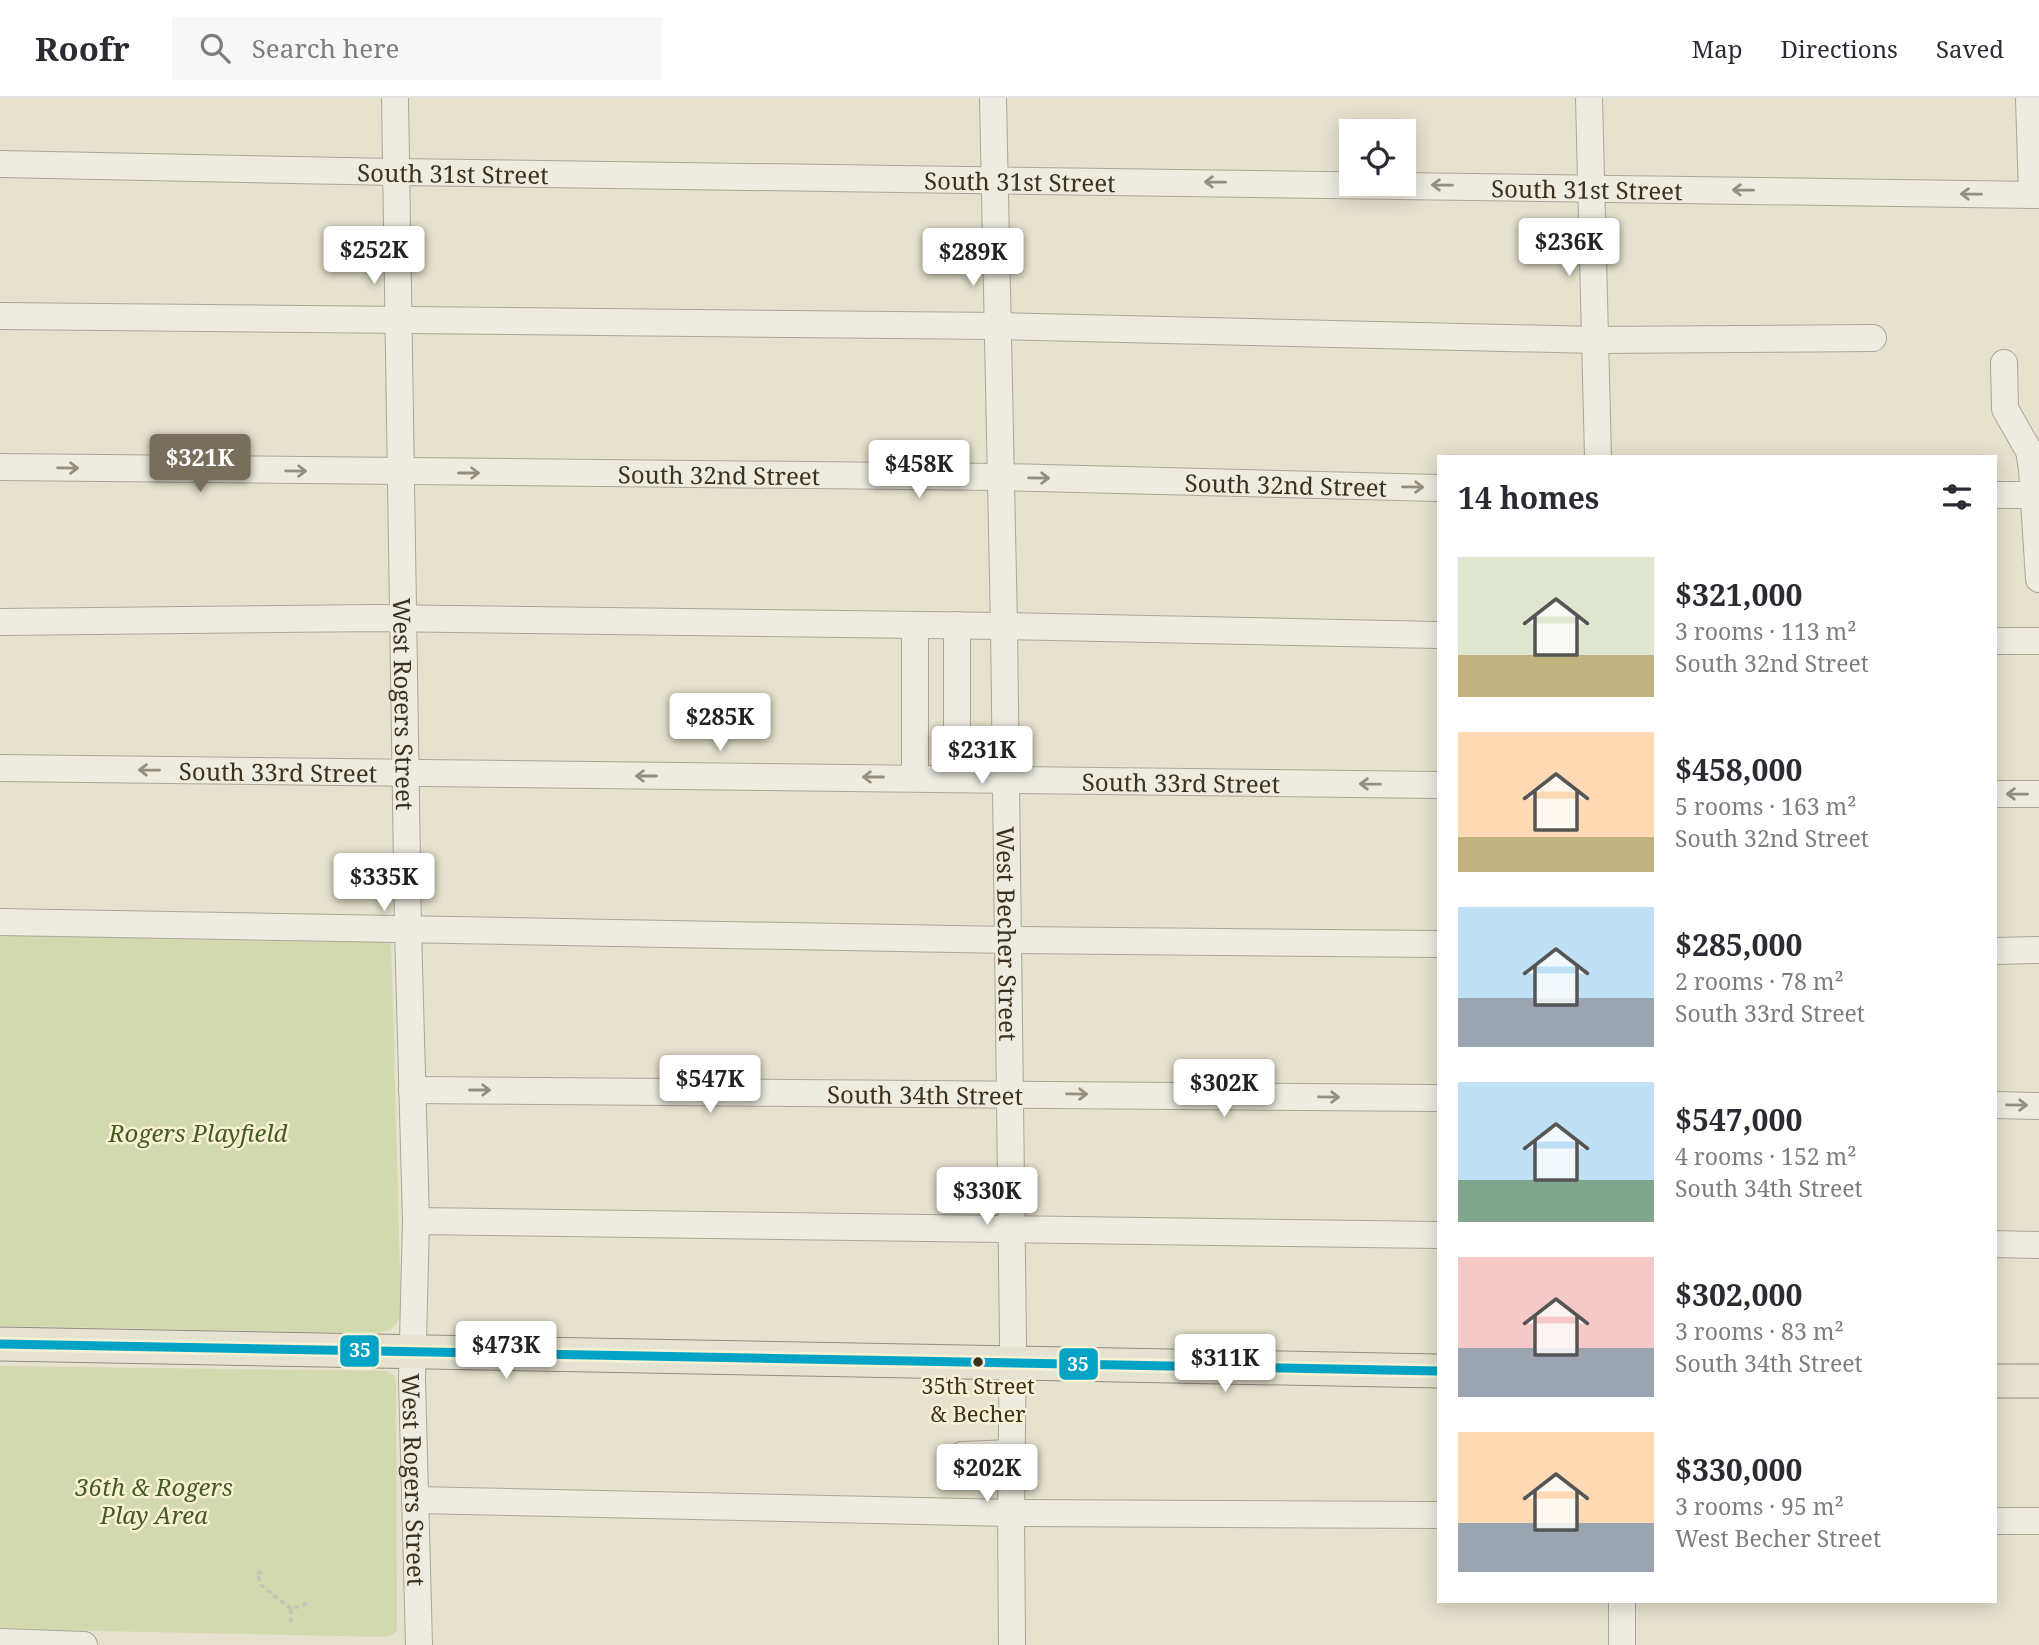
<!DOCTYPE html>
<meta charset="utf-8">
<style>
:root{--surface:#fff;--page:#f7f7f7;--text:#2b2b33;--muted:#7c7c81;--line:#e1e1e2;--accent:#786e5c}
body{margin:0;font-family:"Noto Serif",serif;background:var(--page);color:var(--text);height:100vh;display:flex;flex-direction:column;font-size:26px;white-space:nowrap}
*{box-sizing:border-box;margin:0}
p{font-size:23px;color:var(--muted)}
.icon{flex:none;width:38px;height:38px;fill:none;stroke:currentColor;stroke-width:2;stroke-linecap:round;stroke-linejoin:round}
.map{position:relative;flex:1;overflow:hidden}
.sheet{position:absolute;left:1437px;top:357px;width:560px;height:1148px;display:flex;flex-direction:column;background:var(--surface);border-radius:0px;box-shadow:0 4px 18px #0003}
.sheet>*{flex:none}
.controls{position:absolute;left:1339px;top:21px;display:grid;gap:14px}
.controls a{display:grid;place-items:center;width:77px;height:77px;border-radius:0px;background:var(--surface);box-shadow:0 4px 18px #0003;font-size:35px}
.price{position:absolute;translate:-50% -60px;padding:0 16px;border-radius:7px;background:#fff;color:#222;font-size:23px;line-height:46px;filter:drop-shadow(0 2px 4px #0008)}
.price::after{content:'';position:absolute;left:50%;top:42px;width:21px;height:16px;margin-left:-10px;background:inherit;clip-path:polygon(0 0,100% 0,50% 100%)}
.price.current{background:var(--accent);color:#fff}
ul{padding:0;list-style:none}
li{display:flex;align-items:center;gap:21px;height:175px;padding:0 21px}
li span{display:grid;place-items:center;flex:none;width:196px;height:140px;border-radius:0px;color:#555}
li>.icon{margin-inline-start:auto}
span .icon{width:84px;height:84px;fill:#fffc;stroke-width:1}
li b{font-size:30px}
h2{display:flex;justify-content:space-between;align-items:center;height:84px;padding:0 21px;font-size:30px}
header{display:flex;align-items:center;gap:42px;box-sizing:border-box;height:98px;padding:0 35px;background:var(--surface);border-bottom:2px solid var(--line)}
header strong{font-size:33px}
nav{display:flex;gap:38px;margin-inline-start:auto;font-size:24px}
.search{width:490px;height:63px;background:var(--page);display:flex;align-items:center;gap:18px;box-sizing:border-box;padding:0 24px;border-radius:0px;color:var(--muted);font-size:26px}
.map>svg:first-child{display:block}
.green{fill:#d3d9af}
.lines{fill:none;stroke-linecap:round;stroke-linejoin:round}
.minor-casing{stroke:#aca697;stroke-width:28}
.major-casing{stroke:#918c7e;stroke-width:35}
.path{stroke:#c7c3b7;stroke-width:3.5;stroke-dasharray:5 3.5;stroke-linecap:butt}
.minor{stroke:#eeece0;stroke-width:26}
.major{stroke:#e6e2d1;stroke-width:33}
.bus-1-casing{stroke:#f8f2d4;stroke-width:14}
.bus-1{stroke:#03a3c5;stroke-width:9}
.oneway{stroke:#958e7f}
.bus-dot{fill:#3c301e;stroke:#f8f2d4;stroke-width:2.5}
.labels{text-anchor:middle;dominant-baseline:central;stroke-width:5;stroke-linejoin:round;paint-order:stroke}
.bus-label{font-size:22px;fill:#3c301e;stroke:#f8f2d4}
.street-label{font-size:24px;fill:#3c301e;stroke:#f8f2d4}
.park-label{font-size:24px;font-style:italic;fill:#465a23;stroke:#f8f2d4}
.line-badge{stroke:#f8f2d4;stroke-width:2.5}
.badge-label{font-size:19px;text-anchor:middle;font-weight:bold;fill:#fff}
</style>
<header>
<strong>Roofr</strong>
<div class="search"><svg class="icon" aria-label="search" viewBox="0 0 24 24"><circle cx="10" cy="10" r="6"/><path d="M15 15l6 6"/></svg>Search here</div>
<nav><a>Map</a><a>Directions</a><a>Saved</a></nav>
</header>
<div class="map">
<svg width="2039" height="1547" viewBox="0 0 2039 1547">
<rect width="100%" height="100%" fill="#e6e2ce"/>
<path class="green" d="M0,834L391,840L401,1210C399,1239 378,1234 355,1235L0,1228Z
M0,1268L386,1273L394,1277L396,1287L397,1532L392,1537L384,1539L0,1531Z"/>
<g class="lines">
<g class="minor-casing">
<g id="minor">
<path id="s1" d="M395,0L408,831L416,1123L412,1282L419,1547"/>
<path id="s2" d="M993,0L1004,528L1013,1242L1011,1415L1012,1547"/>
<path d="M1589,0L1598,359"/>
<path d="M2029,0L2032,97"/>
<path id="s3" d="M0,66L396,74L2039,97"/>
<path d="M0,218L998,228L1594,242L1873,240"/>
<path d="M2004,265L2005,311L2029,353L2032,371L2039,481"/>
<path id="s4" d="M0,369L1001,379L1438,390"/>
<path d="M1995,397H2039"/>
<path d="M0,524L377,520L1004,528L1438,537"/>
<path d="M957,527V680"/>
<path d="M1995,543H2039"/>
<path id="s5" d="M0,670L1438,687"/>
<path d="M915,680V527"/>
<path d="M1995,696H2039"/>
<path d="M0,824L1008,842L1438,846"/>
<path d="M1995,853L2039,852"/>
<path id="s6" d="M412,992L1438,1000"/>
<path d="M1995,1007L2039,1008"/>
<path d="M416,1123L1438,1137"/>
<path d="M1995,1146L2039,1147"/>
<path d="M962,1357L1012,1355"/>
<path d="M415,1402L1011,1415L1438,1417"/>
<path d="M1995,1423H2039"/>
<path d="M1622,1503V1547"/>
<path d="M0,1544L84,1547"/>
</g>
</g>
<g class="major-casing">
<path id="major" d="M0,1246L1438,1273
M1995,1283H2039"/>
</g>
<path class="path" d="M262,1474L257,1475L261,1487L291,1511L309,1505
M291,1511V1527"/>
<use href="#minor" class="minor"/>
<use href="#major" class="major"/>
<g class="bus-1-casing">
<path id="bus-1" d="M0,1246L1438,1273"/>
</g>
<use href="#bus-1" class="bus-1"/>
</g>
<defs><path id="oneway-shaft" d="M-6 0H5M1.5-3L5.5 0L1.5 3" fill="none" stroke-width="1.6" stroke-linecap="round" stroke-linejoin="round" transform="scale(1.75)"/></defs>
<g class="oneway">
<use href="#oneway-shaft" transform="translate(1215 84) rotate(-179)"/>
<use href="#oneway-shaft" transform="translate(1442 87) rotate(-179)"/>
<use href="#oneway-shaft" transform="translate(1743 92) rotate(-179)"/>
<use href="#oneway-shaft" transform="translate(1971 96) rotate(-179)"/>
<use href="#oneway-shaft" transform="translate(68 370) rotate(1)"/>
<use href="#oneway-shaft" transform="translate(296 373) rotate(1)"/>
<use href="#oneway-shaft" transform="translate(469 375)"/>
<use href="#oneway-shaft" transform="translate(1039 380) rotate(1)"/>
<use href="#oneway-shaft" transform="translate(1413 389) rotate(1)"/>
<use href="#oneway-shaft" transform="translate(149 672) rotate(-179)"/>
<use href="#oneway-shaft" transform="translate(646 678) rotate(-180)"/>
<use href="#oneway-shaft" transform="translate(873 679) rotate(-180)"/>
<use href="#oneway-shaft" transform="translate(1370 686) rotate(-179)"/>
<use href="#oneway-shaft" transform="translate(2017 696) rotate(-179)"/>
<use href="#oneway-shaft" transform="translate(480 992)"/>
<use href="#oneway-shaft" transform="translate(1077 996) rotate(1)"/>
<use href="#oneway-shaft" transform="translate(1329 999) rotate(1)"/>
<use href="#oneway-shaft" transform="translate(2017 1007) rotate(1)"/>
</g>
<circle class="bus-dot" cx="978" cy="1264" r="6"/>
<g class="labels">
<g class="bus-label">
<text x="978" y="1287">35th Street<tspan x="978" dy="28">&amp; Becher</tspan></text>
</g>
<g class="street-label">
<text stroke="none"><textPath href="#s3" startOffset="453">South 31st Street</textPath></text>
<text stroke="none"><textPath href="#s3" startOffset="1020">South 31st Street</textPath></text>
<text stroke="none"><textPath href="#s3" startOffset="1587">South 31st Street</textPath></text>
<text stroke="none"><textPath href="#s4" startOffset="719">South 32nd Street</textPath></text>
<text stroke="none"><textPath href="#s4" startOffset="1286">South 32nd Street</textPath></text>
<text stroke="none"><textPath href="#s1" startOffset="606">West Rogers Street</textPath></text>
<text stroke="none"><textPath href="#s5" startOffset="278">South 33rd Street</textPath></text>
<text stroke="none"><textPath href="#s5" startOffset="1181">South 33rd Street</textPath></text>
<text stroke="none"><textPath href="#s2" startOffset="836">West Becher Street</textPath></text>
<text stroke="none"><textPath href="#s6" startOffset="513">South 34th Street</textPath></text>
<text stroke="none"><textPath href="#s1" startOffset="1382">West Rogers Street</textPath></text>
</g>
<g class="park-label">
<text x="198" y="1034">Rogers Playfield</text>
<text x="154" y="1388">36th &amp; Rogers<tspan x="154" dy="28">Play Area</tspan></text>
</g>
</g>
<g class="line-badge">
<rect x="339" y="1236" width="41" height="34" rx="7" fill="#03a3c5"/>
<rect x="1058" y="1249" width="41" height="34" rx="7" fill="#03a3c5"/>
</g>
<g class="badge-label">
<text x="360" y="1259">35</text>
<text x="1078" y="1273">35</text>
</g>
</svg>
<div class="controls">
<a><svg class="icon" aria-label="locate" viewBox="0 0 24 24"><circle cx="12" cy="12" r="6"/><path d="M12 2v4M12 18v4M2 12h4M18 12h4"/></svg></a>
</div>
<b class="price" style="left:1569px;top:180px">$236K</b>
<b class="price" style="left:374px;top:188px">$252K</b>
<b class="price" style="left:973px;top:190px">$289K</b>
<b class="price current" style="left:200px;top:396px">$321K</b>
<b class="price" style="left:919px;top:402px">$458K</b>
<b class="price" style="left:720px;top:655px">$285K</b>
<b class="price" style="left:982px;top:688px">$231K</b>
<b class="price" style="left:384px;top:815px">$335K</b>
<b class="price" style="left:710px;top:1017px">$547K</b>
<b class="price" style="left:1224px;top:1021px">$302K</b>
<b class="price" style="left:987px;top:1129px">$330K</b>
<b class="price" style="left:506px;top:1283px">$473K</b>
<b class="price" style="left:1225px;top:1296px">$311K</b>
<b class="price" style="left:987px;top:1406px">$202K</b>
<section class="sheet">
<h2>14 homes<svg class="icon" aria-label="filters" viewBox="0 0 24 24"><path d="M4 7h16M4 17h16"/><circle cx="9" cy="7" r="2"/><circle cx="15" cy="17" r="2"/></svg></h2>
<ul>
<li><span style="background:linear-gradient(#dfe7d0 70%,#c2b280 0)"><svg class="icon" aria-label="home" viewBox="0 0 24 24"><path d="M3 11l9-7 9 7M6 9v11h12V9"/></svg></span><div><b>$321,000</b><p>3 rooms · 113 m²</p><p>South 32nd Street</p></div></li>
<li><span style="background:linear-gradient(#ffd9b3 75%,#c2b280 0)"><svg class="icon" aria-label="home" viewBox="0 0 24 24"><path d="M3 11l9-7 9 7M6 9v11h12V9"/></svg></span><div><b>$458,000</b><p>5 rooms · 163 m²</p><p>South 32nd Street</p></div></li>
<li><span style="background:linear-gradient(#bfe0f5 65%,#9aa5b1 0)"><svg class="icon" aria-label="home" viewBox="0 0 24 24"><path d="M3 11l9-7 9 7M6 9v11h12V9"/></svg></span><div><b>$285,000</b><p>2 rooms · 78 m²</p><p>South 33rd Street</p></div></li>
<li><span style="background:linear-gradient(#bfe0f5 70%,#7fa58c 0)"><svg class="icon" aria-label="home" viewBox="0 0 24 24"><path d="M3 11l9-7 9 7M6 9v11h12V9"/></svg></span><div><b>$547,000</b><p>4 rooms · 152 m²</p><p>South 34th Street</p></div></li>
<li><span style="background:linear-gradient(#f6c9c9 65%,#9aa5b1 0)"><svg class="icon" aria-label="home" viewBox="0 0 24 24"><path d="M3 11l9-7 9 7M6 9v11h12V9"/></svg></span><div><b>$302,000</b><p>3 rooms · 83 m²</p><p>South 34th Street</p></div></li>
<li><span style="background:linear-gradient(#ffd9b3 65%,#9aa5b1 0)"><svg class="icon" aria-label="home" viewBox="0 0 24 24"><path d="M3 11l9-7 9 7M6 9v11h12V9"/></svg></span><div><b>$330,000</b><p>3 rooms · 95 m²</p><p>West Becher Street</p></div></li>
</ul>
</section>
</div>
